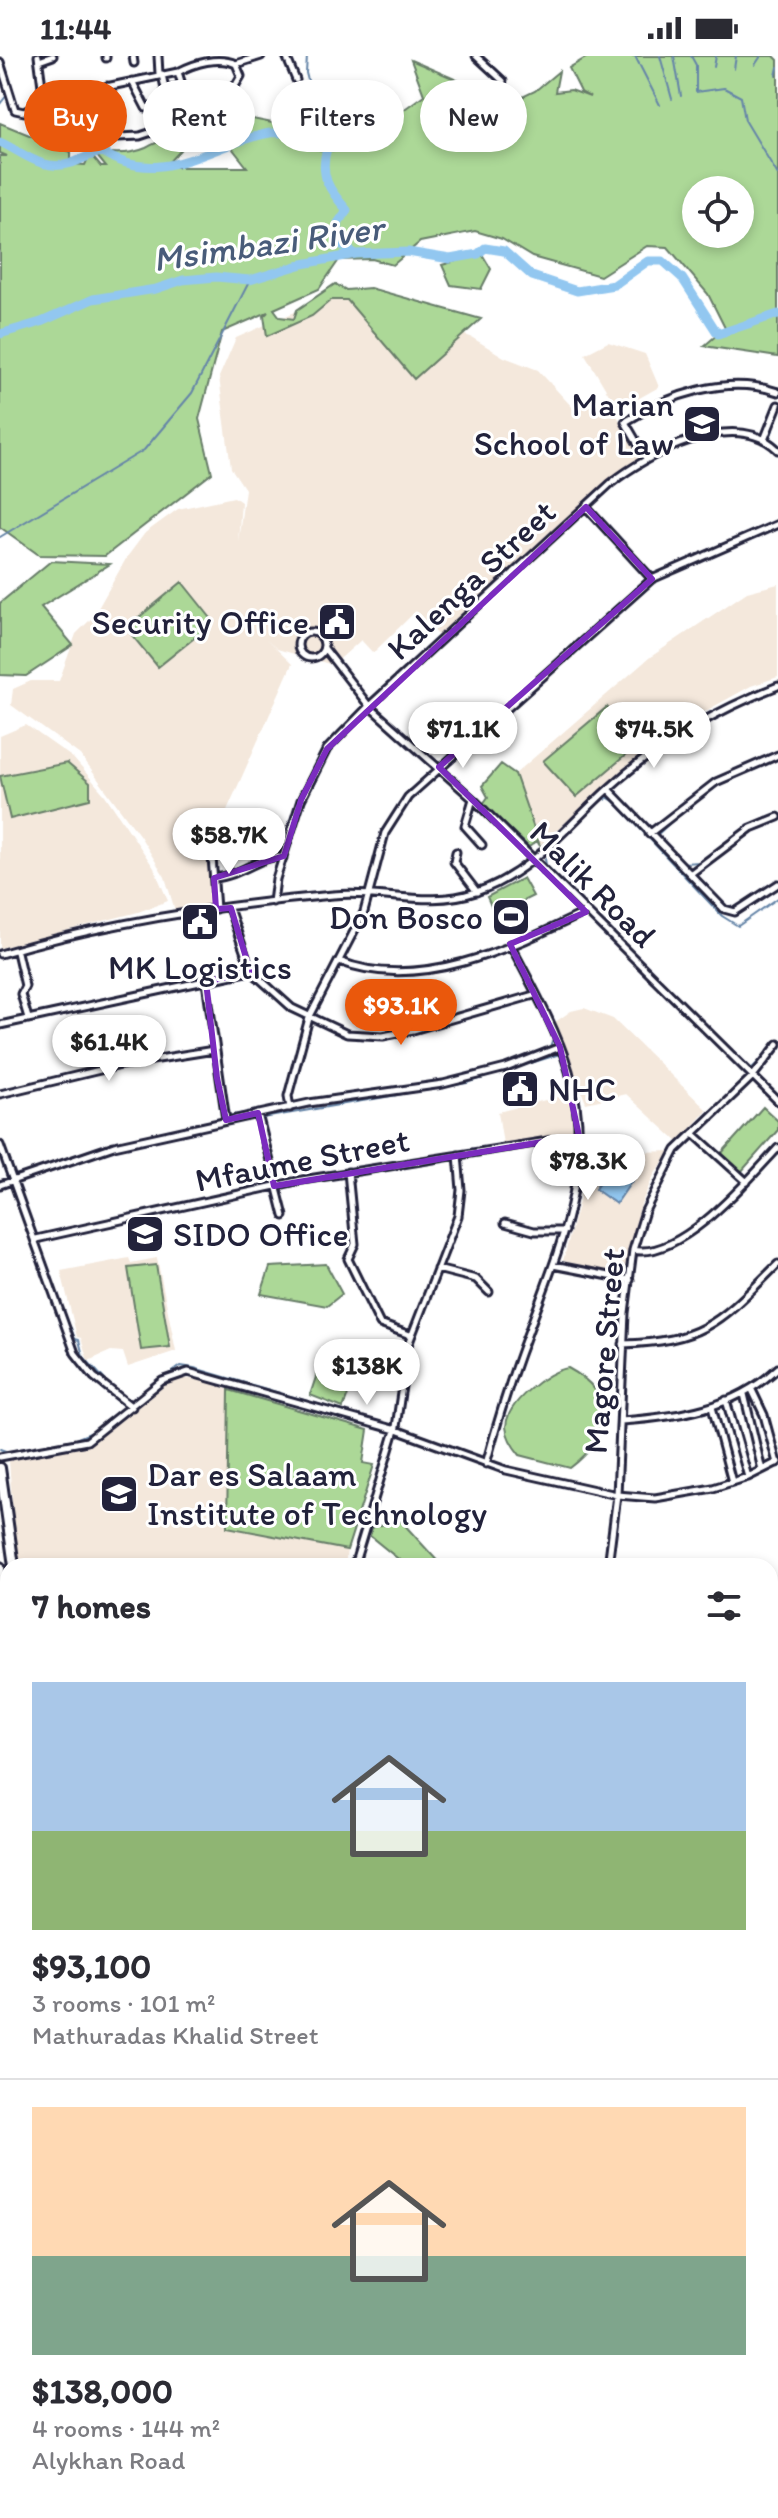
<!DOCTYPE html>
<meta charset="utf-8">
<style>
:root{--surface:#fff;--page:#f2f2f3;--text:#2b2b33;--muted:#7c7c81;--line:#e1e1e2;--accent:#ea580c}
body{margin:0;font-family:Itim,sans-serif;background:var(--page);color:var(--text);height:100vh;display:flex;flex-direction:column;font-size:30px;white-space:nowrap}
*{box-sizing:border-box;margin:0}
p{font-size:26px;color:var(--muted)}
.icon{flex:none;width:44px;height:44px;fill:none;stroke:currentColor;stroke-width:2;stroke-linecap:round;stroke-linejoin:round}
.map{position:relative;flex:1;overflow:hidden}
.side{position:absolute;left:0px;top:1502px;width:778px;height:960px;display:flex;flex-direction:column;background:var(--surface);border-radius:24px 24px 0 0;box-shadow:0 4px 12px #0003}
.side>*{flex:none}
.banner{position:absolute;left:24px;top:24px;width:730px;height:72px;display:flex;gap:16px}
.fabs{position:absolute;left:682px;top:120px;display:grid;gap:16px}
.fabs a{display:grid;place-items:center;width:72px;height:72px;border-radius:50%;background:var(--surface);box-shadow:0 4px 12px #0003;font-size:40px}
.price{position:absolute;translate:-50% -68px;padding:0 18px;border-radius:28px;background:#fff;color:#222;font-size:26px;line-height:52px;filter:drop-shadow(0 2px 4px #0008)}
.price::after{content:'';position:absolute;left:50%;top:48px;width:24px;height:18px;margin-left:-12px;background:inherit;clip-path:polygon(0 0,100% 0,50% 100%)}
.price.active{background:var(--accent);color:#fff}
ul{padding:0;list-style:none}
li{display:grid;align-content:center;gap:16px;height:424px;padding:0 32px}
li+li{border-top:2px solid var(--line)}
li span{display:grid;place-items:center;height:248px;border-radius:0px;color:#555}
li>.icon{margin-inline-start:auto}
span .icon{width:144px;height:144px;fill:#fffc;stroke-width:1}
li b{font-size:34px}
h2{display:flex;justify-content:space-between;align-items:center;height:96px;padding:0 32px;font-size:34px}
.tag{padding:0 28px;border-radius:36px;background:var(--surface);box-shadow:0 4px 12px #0003;font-size:28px;line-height:72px}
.tag.active{background:var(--accent);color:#fff}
.status{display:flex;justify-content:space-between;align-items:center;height:56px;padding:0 40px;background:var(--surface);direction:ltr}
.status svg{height:22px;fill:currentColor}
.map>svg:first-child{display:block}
.built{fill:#f4e8dc}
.green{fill:#acd897;stroke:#677d69;stroke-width:2;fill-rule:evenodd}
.water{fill:#92c7f0;stroke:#6585a8;stroke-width:2}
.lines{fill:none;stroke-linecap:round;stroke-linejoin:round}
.stream{stroke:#6585a8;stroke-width:2}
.river{stroke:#92c7f0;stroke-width:9}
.ferry{stroke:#495c7a;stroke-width:2;stroke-dasharray:10 8;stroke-linecap:butt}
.minor-casing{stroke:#22223b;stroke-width:11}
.highway-casing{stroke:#22223b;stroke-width:14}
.minor{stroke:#fff;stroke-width:5}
.highway{stroke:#fff;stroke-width:8}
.marked{fill:none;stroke:#7b2cbf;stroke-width:6;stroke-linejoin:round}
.labels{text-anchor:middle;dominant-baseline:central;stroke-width:6;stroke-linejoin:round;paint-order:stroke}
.poi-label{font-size:34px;fill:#22223b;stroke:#fff;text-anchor:end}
.street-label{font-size:34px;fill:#22223b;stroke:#fff}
.water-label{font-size:36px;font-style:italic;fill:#495c7a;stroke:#fff}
</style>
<div class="status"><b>11:44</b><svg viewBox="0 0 49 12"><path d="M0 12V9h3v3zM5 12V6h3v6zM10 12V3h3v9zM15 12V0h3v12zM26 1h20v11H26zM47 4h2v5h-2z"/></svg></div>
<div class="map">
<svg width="778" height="2462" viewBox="0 0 778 2462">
<rect width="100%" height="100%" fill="#fff"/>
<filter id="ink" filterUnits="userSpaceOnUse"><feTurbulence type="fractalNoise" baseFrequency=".0125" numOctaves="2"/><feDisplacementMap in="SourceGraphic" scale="16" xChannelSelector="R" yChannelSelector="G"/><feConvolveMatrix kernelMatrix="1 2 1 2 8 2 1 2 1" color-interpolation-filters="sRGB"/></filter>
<g filter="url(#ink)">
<path class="built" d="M333,239L471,281L504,301L538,314L574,353L609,346L639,397V406L606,428L439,580L416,555L373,597L361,584L333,609L277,593L266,583L292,608L212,788L217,849L176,858L165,821L140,780L80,699L11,649L13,633L31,625H59L76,578L93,561L127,501L145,477L178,453L234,441L241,446L238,486L245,433L231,412L219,321L236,282Z
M608,286L645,298L659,331L618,354L585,298Z
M778,528V621L751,630L693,662L604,731L540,790L515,718L649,602L747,536Z
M26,669L73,702L105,739L154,812L168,845L138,856L0,892V680Z
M584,952L613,963L707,1054L678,1086L626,1038L586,1047L554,967L571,955Z
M569,1038L574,1072L570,1077L503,1088L498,1056Z
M671,1095L654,1119L641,1148L628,1195L627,1215L621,1218L563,1205L582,1134L586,1098Z
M129,1202L131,1207L157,1202L176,1295L128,1311L123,1296L111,1295L88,1305L81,1282L77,1281L61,1215Z
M172,1321L207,1325L229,1334L227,1471L347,1494L345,1510H17L9,1405L85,1388L107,1375Z
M770,1699L778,1707V1804L770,1810Z
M774,2205H778V2313L770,2312V2229Z"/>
<path class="green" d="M589,0H774L778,4V301L704,290L725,272L708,238L668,191L647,190L600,220L532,201L502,183L475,175L420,186L393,209L372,203L339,204L319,233L274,253L280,261L294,263L297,254L335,228L346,234L370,232L481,263L414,323L347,244H331L312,260L267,280L264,260L268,256L222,276L199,363L212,417L105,500L39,499L0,471V100H7L0,97V67L71,96V108L85,109L90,98L101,111H106L93,95C110,98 130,99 146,92C156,87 159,84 171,84L181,94L165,111H247L221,78L242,61L292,71L280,74L320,95L337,94L336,88L353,72L371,65L376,68L389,55L399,57L424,39L411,4L510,47L535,35L559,15L555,36L571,34L590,41L581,36L569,12ZM740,134V178H696V134Z
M482,198L491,213L481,233L451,229L442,209Z
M51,505L110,508L41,551L73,589L26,620L0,619V547Z
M182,526L214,566L158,611L126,572Z
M607,651L639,688L576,741L543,705Z
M67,707L90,727V743L10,763L0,720Z
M501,708L515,718L540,790L537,785L529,791L483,748L488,741L482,730Z
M523,822L533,840L495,859L487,841Z
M763,1051L778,1065V1074L740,1117L720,1099Z
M326,1208L342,1238L327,1250L261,1238L270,1211Z
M156,1209L170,1291L141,1294L128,1212Z
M568,1312C618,1339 612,1380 570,1412L520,1399C514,1392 507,1381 506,1371C506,1347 547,1315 568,1312Z
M318,1315L352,1328L343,1352L310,1339Z
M229,1334L368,1374L363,1407L374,1409L347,1494L227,1471Z
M401,1465L442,1510H407L370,1480L372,1471Z
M778,1804V1910L770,1909V1810Z"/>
<path class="water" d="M615,1104L636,1119L616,1148L595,1133Z
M8,2280V2454H566L575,2462H0V2281Z"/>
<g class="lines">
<path class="stream" d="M307,0L306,17L316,55L313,73
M635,0L660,49
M660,0L672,43
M674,0L681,40
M691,0L696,9V36L724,32L741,41L745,64L778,119
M755,9L761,0
M714,11L716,0
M734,13L736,0
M776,20L778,11
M0,48L7,39L6,33
M773,374L770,382L778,388
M0,481L144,394L192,337L250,224
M750,709L774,699
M721,722L744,711
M705,738L719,727
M606,744L607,741L615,746L722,860L738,870L778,842
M657,779L687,751
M545,803L546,809L576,841
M682,807L701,806L744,774
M643,908L698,962
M500,1011L550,991L552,985
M750,1014L769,996
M229,1060L301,1046
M263,1065V1062L467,1027L560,998L569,1032L575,1075
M531,1261L552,1203
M71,1272L75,1283L79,1284L83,1300L114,1334
M164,1322L181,1310L194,1312L393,1370
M399,1372L465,1397
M493,1375L511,1316
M68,1386L95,1375
M0,1393L8,1396L58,1388"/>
<path class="river" d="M0,86C26,98 42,116 72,107C83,103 90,98 102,96C163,134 211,87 270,77C274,76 304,78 307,79C315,83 317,90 327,92C319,120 329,134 347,154L338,167L340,188L356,198
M0,278L41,266L93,243L156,233L183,224L216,221L250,224L303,208L356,198L408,196L450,203L478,198L485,192L504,195L532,220L577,235L614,229L648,205H663L682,222L718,278L778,258"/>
<path class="ferry" d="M165,2454V2462"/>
<g class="minor-casing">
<path id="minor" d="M38,0L43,38L58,41L178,16C195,7 218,0 236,8L261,0
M106,0V2
M133,0L134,7
M158,0L159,18
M286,0L296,24
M476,0L503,25
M39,5L53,0
M0,6L15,54L24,56L53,43
M178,16L188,48L197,58L234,32L241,20L236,8
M162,18L165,33L183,30
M132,25L146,52L150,51
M107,30L108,60L118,81L140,80L158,74L190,52
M71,39L83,60
M764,384L778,349
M646,402L625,366C669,339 727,318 778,336
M586,451L652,523
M298 589a13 13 0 1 1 26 0a13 13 0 1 1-26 0Z
M324,592L369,650L473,743L778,1045
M608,733L724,853L735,856L778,828
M473,743L465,770L482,789
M649,778L716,726L778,699
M211,788L216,853
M456,796L454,806L477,836
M690,818L751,772L778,761
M214,822C243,820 264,796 283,802
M273,846L276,823L301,744L327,693L369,650L610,428C647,398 735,351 778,394
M229,852L251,915L292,952L347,978L383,980L413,974L534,939
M17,896L25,930L21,938L28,962
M0,898C108,866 220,849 333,839C382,834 428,852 476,836C531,818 567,770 608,733C658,687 715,655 778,630
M339,905C419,937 513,891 586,856
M206,926L226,1064
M0,969L251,915
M0,1038L121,1009L214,994
M290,1052L288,1040L309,962L364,856L385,777L408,741L652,523L778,468
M258,1058L284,1160
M694,1078L747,1126
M0,1089L75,1297L94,1321L132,1351
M348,1116L355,1188L348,1203L380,1268L410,1279
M0,1129L114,1090L309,1047L443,1028L506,1012L560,991
M505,1167L534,1175H565
M36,1183L302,1124L579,1080
M633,1194C680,1205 749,1123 778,1092
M553,1209L630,1224
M437,1213L476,1223L489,1236
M623,1288C706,1286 722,1263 778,1208
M752,1334L764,1359L777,1407
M744,1338L762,1414
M726,1344L748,1421
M712,1351L732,1426
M621,1365C678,1361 734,1353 778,1312
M0,1401L87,1385L162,1325L188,1316L396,1374L506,1414L617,1439L655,1442L713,1432L748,1421L778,1406
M486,1408C498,1363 512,1318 529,1274C561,1187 596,1111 569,1015C557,974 530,926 510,888
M354,1510L396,1371L408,1289L458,1160L461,1134L458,1099
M608,1510L617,1439L625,1257L633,1194L645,1155L676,1094L753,1020L778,988
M0,1642L8,1648
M0,1745L8,1744
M0,1812L8,1811
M0,1823L8,1856
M770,1924L778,1925
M0,1933L8,1932
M0,2033L8,2031
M0,2071L8,2072
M770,2081L778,2082
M0,2186L8,2139
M770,2200L778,2155
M0,2203H8
M770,2315L778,2316"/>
</g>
<g class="highway-casing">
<path id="highway" d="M0,1412L14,1510
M0,1511L3,1537L0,1546
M0,1551L8,1550
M0,1563L8,1561
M770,1581L778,1573
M770,1591L778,1583"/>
</g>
<use href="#minor" class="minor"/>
<use href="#highway" class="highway"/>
</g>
</g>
<path class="marked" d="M586,451L652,523L439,711L586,856L510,888L560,991L579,1080L274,1130L258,1057L226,1064L217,1022L206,926L250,915L231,852L216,853L214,822L284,800L301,744L327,693Z"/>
<defs>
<g id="university-square" transform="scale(2)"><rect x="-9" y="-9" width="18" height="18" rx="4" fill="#22223b" stroke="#fff"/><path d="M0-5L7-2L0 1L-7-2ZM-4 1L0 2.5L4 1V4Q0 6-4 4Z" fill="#fff"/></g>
<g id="civic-square" transform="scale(2)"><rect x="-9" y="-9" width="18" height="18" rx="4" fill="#22223b" stroke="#fff"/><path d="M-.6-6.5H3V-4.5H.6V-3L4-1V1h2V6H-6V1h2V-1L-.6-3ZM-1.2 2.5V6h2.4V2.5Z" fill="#fff"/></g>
<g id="stadium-square" transform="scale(2)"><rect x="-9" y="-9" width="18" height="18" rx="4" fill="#22223b" stroke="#fff"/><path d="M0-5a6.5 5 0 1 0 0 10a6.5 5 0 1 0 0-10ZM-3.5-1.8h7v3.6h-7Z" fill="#fff"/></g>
</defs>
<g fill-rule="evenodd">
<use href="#university-square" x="702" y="368"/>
<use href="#civic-square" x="337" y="566"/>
<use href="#stadium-square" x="511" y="861"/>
<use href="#civic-square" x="200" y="866"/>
<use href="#civic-square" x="520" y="1033"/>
<use href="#university-square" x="145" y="1178"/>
<use href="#university-square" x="119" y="1438"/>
</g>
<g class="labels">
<g class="poi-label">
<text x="674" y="348">Marian<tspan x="674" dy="39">School of Law</tspan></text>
<text x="309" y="566">Security Office</text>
<text x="483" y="861">Don Bosco</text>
<text x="200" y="911" text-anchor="middle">MK Logistics</text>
<text x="548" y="1033" text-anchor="start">NHC</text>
<text x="173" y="1178" text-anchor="start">SIDO Office</text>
<text x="147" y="1418" text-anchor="start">Dar es Salaam<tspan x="147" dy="39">Institute of Technology</tspan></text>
</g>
<g class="street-label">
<text transform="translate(471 524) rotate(-43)">Kalenga Street</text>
<text transform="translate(593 828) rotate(45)">Malik Road</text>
<text transform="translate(302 1104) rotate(-11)">Mfaume Street</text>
<text transform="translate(604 1295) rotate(-85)">Magore Street</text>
</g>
<g class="water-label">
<text transform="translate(268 187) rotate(-8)">Msimbazi River</text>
</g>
</g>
</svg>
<div class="fabs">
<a><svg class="icon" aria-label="locate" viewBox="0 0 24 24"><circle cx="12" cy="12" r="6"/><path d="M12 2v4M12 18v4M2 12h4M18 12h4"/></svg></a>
</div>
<b class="price" style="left:463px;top:714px">$71.1K</b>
<b class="price" style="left:654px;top:714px">$74.5K</b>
<b class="price" style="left:229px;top:820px">$58.7K</b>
<b class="price active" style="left:401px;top:991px">$93.1K</b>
<b class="price" style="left:109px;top:1027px">$61.4K</b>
<b class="price" style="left:588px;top:1146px">$78.3K</b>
<b class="price" style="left:367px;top:1351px">$138K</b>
<div class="banner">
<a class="tag active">Buy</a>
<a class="tag">Rent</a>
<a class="tag">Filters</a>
<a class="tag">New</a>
</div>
<section class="side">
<h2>7 homes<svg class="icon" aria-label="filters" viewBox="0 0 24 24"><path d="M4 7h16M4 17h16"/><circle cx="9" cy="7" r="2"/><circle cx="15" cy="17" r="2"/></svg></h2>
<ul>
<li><span style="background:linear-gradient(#a9c7e8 60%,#8fb573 0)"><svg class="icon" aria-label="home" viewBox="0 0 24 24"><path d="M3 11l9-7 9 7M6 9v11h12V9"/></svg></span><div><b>$93,100</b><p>3 rooms · 101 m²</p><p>Mathuradas Khalid Street</p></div></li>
<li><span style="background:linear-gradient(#ffd9b3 60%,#7fa58c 0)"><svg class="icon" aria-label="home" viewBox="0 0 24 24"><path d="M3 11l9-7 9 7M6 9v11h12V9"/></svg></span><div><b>$138,000</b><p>4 rooms · 144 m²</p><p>Alykhan Road</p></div></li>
</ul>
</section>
</div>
